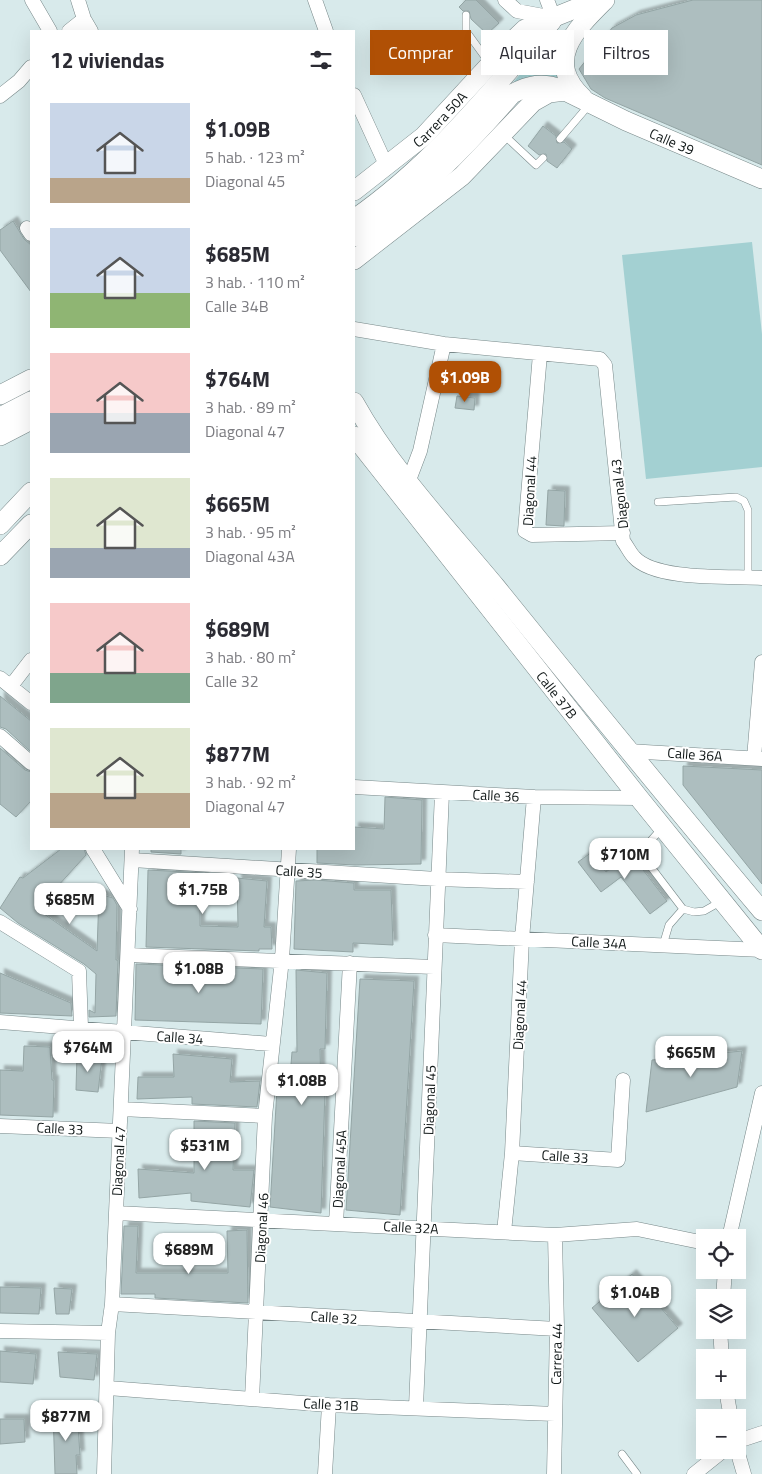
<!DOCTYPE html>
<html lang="es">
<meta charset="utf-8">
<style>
:root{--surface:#fff;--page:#f2f2f3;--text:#2b2b33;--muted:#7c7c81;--accent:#b05005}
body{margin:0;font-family:"Titillium Web",sans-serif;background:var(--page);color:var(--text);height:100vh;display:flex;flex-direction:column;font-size:19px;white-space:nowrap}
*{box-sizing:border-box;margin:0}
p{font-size:16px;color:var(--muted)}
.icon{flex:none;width:28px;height:28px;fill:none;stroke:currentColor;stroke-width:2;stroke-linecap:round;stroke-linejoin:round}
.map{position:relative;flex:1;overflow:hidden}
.sheet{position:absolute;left:30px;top:30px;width:325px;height:820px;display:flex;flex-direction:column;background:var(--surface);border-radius:0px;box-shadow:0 5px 20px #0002}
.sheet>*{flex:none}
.top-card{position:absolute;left:370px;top:30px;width:316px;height:45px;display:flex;gap:10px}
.tools{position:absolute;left:696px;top:1229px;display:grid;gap:10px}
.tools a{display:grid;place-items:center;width:50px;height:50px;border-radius:0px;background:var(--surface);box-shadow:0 5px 20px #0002;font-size:25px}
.price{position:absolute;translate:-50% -42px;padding:0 11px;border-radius:10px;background:#fff;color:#222;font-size:16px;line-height:32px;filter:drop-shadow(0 1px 2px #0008)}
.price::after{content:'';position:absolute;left:50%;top:30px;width:15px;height:11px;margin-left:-8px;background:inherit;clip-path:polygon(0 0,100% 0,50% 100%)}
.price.current{background:var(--accent);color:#fff}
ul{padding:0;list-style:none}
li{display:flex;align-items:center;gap:15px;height:125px;padding:0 20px}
li span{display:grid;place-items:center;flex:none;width:140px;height:100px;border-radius:0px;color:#555}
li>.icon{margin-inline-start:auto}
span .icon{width:60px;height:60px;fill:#fffc;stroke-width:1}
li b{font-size:21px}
h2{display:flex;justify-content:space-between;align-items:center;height:60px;padding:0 20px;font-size:21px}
.pill{padding:0 18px;border-radius:0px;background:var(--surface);box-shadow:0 5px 20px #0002;font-size:18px;line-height:45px}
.pill.current{background:var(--accent);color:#fff}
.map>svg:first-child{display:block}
.green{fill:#a3d0d2}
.building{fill:#adbebf;stroke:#94a5a5;filter:url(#shadow)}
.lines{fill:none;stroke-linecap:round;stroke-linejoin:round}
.service-casing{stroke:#788889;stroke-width:8}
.minor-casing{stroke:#788889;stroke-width:15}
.secondary-casing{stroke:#788889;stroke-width:20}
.service{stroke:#fff;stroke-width:7}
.minor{stroke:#fff;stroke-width:14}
.secondary{stroke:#fff;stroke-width:19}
.labels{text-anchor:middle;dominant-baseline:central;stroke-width:4;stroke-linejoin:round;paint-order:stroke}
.street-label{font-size:14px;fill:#111818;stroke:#fff}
</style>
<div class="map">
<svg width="762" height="1474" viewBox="0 0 762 1474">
<defs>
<filter id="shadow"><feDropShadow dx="4.5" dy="-4.5" stdDeviation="1" flood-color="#0004"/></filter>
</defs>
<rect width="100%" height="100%" fill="#d8eaeb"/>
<path class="green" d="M557,30C549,52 550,60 562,80L511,85Z
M752,242L762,334V467L646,479L622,255Z"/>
<path class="building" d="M466,0H476L499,23L487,34L471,19L469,11H463L459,7Z
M693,0H762V165L605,98L591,89L579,69L612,28L636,15Z
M543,126L556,136L557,143L564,142L572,149L557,168L547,161L546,154L539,155L528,146Z
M13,221L24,239L31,245V292L0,250V230Z
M457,396L475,398L474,410L455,408Z
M548,490L565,491L564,526L546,525Z
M0,696L31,721V752L6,729L0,727Z
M0,748L25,770L31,772V801L16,817L0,804Z
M683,766L762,770V884L683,785Z
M385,797L422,800L421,864L355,865L317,863V849H354V827L384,829Z
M61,849H84L86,855L37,909L97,951L99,894L113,898L117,905L116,960H118L116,1016L89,1017V1010L95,1013L96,974L84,964L18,923L0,908L20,877L23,878Z
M151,849H181V854L151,852Z
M592,852L606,872L630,853L667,901L650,914L621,877L601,892L578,862Z
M148,870L205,873L203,897H200V926L238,927L237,878L267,881L264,927H271L272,949H259V951L146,947Z
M316,880L354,883V890H391L393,945L353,943V952L294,949L296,881Z
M136,964L263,969L261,1024L135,1020Z
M296,970L327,973L325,1049H320L321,1091H325L321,1213L270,1207L277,1089H289L292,1052H297Z
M0,973L71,1003L72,1016L0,1013Z
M360,979L414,981L400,1215L346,1210Z
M24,1046L50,1047L52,1080H54L53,1117L0,1115V1070L23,1071Z
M742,1051L737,1087L646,1112L652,1060Z
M77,1053L102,1058L98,1092L76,1090Z
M173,1054L232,1059L230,1082L260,1081L257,1107L192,1104V1097L137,1099L138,1077H174Z
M194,1121L235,1123L233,1170H254L250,1207L191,1201V1193L139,1198L138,1169L194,1173Z
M124,1226H138L136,1273H228L227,1231L247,1230L248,1303L155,1298V1294H121Z
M632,1274L678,1328L638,1362L592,1308Z
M0,1287L41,1288L39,1314L0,1313Z
M54,1288L72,1289L69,1314H56Z
M0,1351L36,1354L33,1384L0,1382Z
M58,1352L97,1354L94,1380L60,1377Z
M53,1411L77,1412L80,1455H76L77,1474H55Z
M0,1419H24L25,1442L0,1444Z"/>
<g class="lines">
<g class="service-casing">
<path id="service" d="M466,15V31L490,64
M503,134L536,165L543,158
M560,139L589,105
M658,502L736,497L744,501L748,510V577
M662,828L647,845L646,857L651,867L683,909L694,912L704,911L720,902
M663,945L669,925L683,909
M622,1454L637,1474"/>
</g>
<g class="minor-casing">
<path id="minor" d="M32,0L50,31
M78,0L84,19L91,31
M315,0L326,31
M505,0L517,11L554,18
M547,0L554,18
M69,31L84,19
M354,95L387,167
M0,96L19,81L31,67
M27,228L31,234
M354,329L444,344L600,359L605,365L623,541C627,546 630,553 634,557C655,581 731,576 762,578
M540,354L525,531L532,535L623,533
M409,480L420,451L444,344
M0,678L31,703
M11,686L31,660
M0,736L31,763
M628,751L762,759
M754,758L762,662
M354,787L534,797L639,798
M93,849L130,909
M132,860L437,879L527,882
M0,922L79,971L81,1027
M435,935L762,950
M128,955L434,967
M0,1022L271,1044
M121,1109L265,1116
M0,1126L120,1131
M512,1153L618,1160L623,1080
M116,1213L555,1235L637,1229L705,1243
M336,1224L350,963
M504,1232L512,1153L522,939L534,797
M729,1238L762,1093
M723,1298L725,1270
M112,1304L557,1329
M720,1330L722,1358
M0,1331L108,1333
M108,1388L329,1405L555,1414
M726,1390L731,1418
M252,1399L265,1116L282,959L289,849
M416,1407L442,793
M738,1441L762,1433
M737,1450L744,1474
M104,1474L108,1333L112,1304L132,849
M325,1474L329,1405
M554,1474L557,1329L555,1235
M694,1474L724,1450"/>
</g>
<g class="secondary-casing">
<g id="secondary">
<path d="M583,98C543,60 576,29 605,0"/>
<path id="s1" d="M354,191L424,136L507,46L525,29L597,0"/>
<path d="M354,219C432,165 490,92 552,21"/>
<path d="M354,237C414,201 466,147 512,94C529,85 542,82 561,89"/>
<path id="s2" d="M354,260L462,176L533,102L549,93L565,91L626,121L762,179"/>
<path d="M0,395L31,379"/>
<path d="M354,402C391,469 447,528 496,587C584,696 672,804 762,911"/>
<path d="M0,417L31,401"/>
<path d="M0,436L31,420"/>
<path id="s3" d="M354,436L639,798L762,950"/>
<path d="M0,525L31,492"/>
<path d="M0,556L31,524"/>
</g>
</g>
<use href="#service" class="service"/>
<use href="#minor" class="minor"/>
<use href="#secondary" class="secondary"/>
</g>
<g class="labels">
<g class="street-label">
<text stroke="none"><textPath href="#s1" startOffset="112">Carrera 50A</textPath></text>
<text stroke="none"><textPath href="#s2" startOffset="392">Calle 39</textPath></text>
<text transform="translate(529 491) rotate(-87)">Diagonal 44</text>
<text transform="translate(619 494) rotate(-96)">Diagonal 43</text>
<text stroke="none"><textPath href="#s3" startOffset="329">Calle 37B</textPath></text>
<text transform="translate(695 754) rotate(4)">Calle 36A</text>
<text transform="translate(496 795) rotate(3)">Calle 36</text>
<text transform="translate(299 871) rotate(4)">Calle 35</text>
<text transform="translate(599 942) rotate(3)">Calle 34A</text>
<text transform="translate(519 1015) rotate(-87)">Diagonal 44</text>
<text transform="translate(180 1037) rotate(4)">Calle 34</text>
<text transform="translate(429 1100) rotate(-88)">Diagonal 45</text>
<text transform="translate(60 1128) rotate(3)">Calle 33</text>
<text transform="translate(565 1156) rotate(4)">Calle 33</text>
<text transform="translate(118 1161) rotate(-87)">Diagonal 47</text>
<text transform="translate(339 1169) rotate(-87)">Diagonal 45A</text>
<text transform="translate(411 1227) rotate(3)">Calle 32A</text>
<text transform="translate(261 1228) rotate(-87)">Diagonal 46</text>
<text transform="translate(334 1317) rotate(4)">Calle 32</text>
<text transform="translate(556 1354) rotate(-89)">Carrera 44</text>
<text transform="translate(331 1404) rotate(3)">Calle 31B</text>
</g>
</g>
</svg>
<div class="tools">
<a><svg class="icon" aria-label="locate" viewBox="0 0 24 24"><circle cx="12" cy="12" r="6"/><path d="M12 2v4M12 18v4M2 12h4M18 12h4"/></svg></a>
<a><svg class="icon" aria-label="layers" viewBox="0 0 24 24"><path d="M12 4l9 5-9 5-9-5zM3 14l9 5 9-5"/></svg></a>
<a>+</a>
<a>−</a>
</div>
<b class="price current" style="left:465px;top:403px">$1.09B</b>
<b class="price" style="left:625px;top:880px">$710M</b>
<b class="price" style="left:203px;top:915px">$1.75B</b>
<b class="price" style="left:70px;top:925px">$685M</b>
<b class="price" style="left:199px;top:994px">$1.08B</b>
<b class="price" style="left:88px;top:1073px">$764M</b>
<b class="price" style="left:691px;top:1078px">$665M</b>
<b class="price" style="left:302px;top:1106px">$1.08B</b>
<b class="price" style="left:205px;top:1171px">$531M</b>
<b class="price" style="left:189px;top:1275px">$689M</b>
<b class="price" style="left:635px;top:1318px">$1.04B</b>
<b class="price" style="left:66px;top:1442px">$877M</b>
<div class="top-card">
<a class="pill current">Comprar</a>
<a class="pill">Alquilar</a>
<a class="pill">Filtros</a>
</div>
<section class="sheet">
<h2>12 viviendas<svg class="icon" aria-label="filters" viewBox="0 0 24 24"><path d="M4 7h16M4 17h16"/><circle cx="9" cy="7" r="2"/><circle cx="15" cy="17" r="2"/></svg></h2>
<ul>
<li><span style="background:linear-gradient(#c9d6e8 75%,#b9a48a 0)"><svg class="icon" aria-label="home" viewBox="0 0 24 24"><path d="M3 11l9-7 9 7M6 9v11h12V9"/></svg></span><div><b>$1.09B</b><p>5 hab. · 123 m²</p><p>Diagonal 45</p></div></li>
<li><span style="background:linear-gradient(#c9d6e8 65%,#8fb573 0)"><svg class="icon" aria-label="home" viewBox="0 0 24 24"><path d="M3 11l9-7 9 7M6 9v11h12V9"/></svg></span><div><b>$685M</b><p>3 hab. · 110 m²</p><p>Calle 34B</p></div></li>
<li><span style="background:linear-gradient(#f6c9c9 60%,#9aa5b1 0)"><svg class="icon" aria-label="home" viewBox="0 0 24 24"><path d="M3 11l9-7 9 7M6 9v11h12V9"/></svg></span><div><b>$764M</b><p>3 hab. · 89 m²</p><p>Diagonal 47</p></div></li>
<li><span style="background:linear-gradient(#dfe7d0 70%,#9aa5b1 0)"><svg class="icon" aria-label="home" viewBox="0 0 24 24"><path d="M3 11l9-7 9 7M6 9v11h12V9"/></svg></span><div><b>$665M</b><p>3 hab. · 95 m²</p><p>Diagonal 43A</p></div></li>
<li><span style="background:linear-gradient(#f6c9c9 70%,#7fa58c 0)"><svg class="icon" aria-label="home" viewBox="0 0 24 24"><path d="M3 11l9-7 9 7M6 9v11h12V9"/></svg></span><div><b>$689M</b><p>3 hab. · 80 m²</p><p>Calle 32</p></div></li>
<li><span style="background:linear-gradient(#dfe7d0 65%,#b9a48a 0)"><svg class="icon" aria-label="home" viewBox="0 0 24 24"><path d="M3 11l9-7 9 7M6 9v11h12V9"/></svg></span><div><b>$877M</b><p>3 hab. · 92 m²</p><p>Diagonal 47</p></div></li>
</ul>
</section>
</div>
